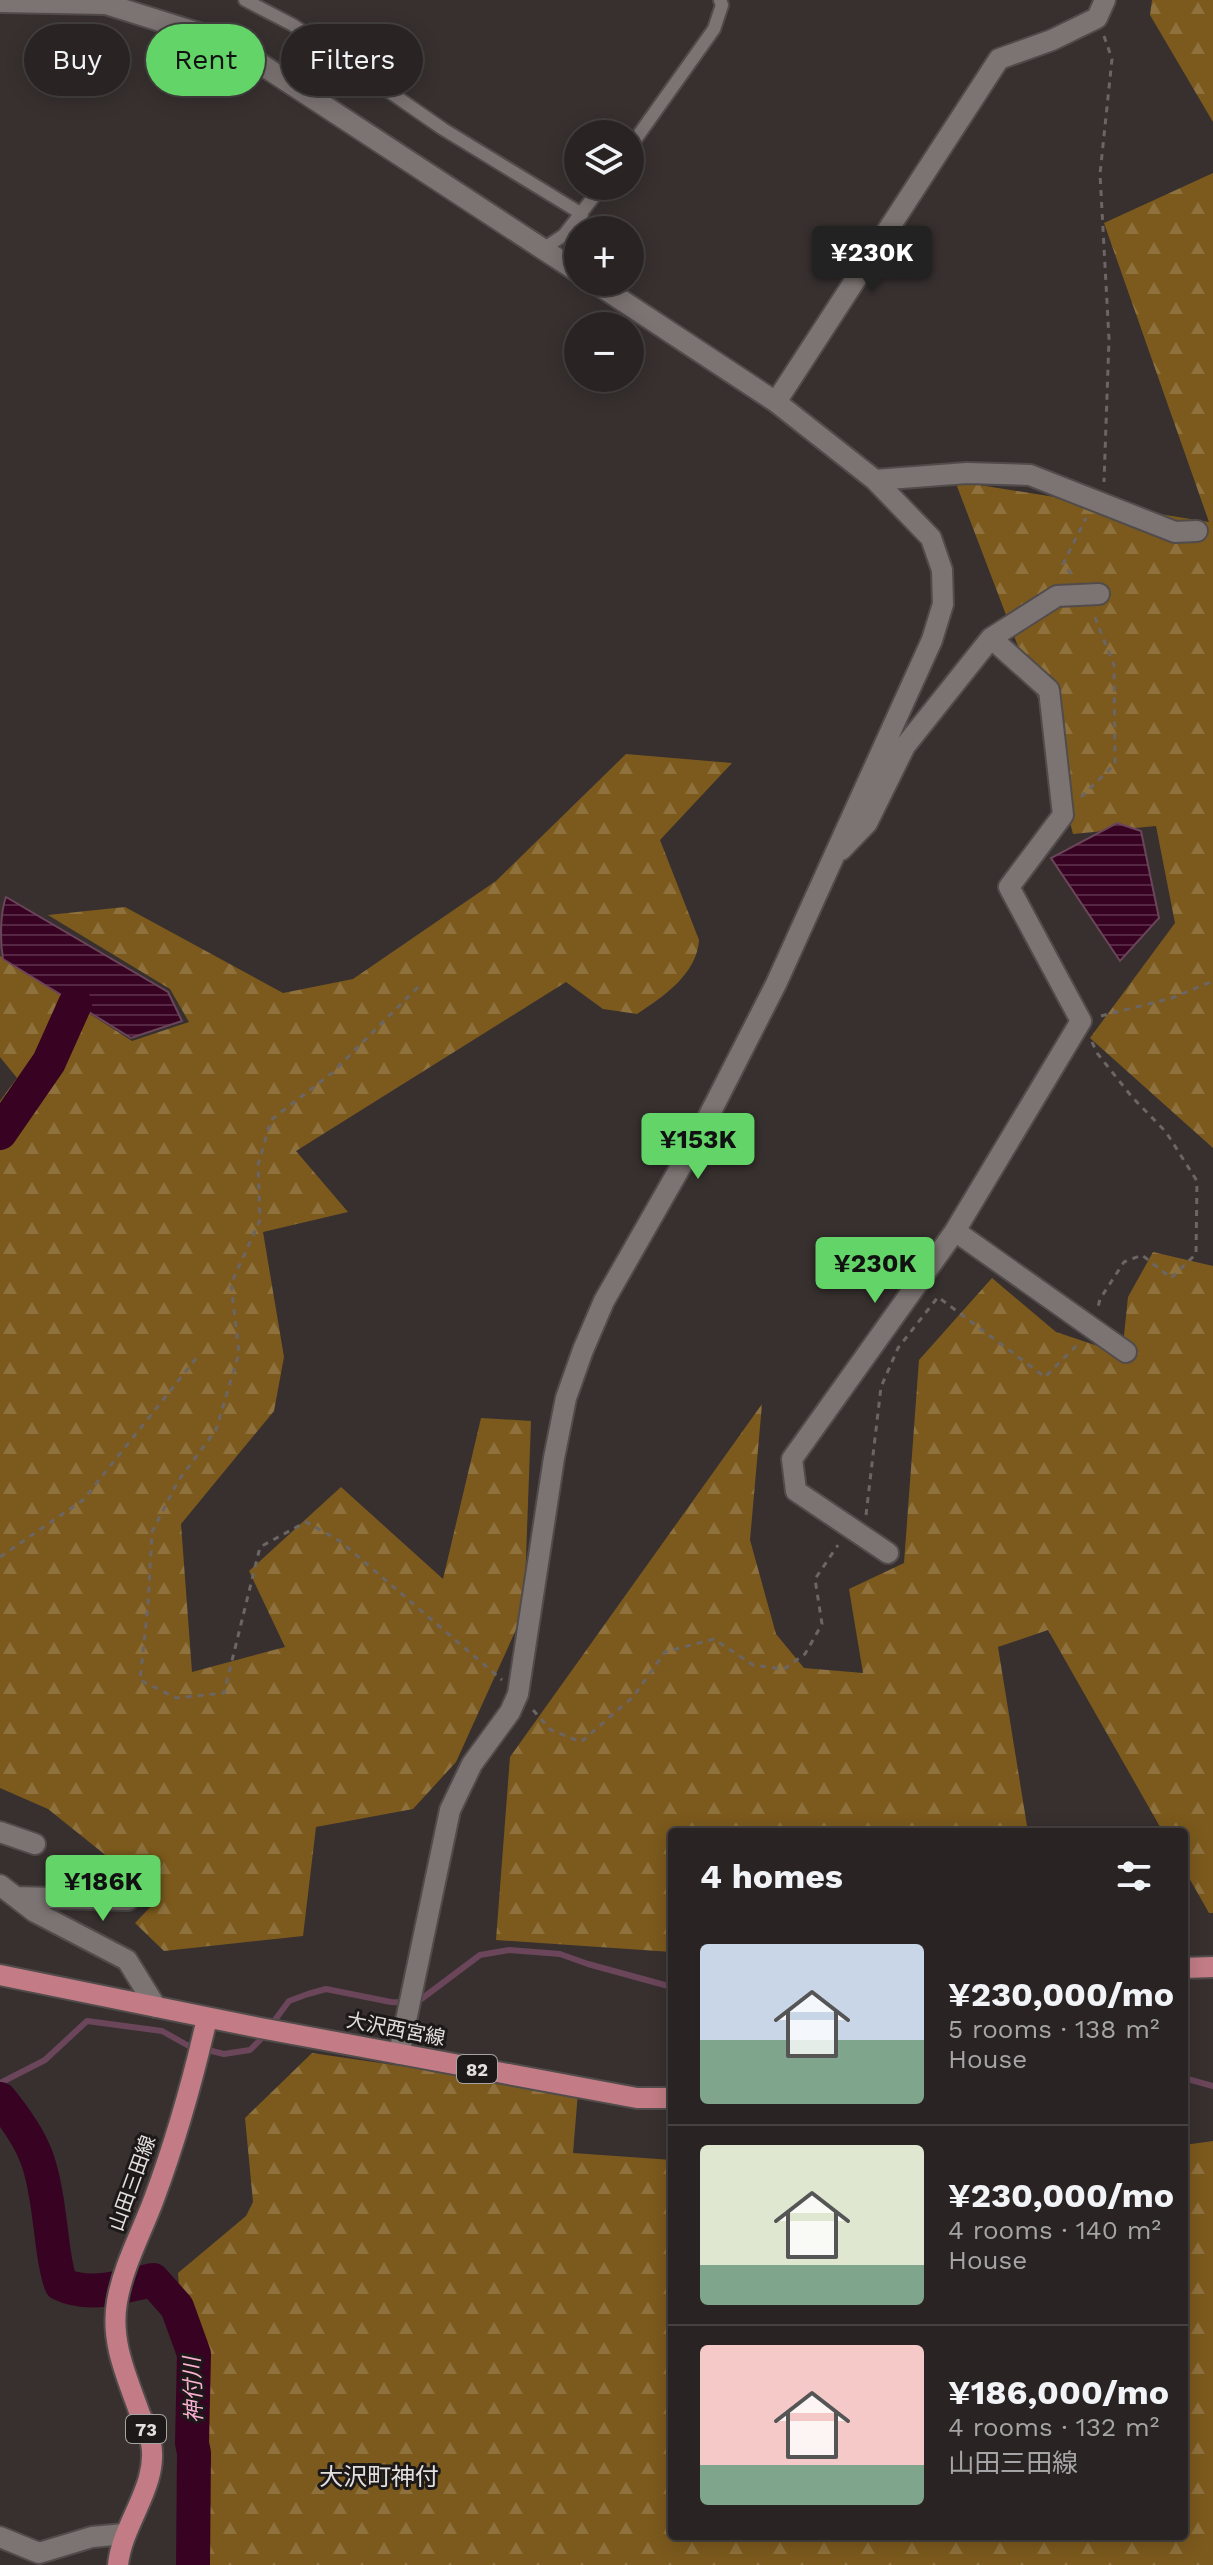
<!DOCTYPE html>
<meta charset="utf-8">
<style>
:root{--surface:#292423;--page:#312c2b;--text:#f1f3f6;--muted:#a5a4a6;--line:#454141;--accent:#63d468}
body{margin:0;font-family:"Work Sans","Noto Sans JP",sans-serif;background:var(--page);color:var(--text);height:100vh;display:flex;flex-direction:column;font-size:30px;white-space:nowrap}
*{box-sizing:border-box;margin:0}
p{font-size:26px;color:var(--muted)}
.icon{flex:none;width:44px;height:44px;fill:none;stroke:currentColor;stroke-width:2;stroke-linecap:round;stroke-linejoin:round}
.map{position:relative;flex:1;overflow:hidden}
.panel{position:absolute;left:668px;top:1828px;width:520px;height:712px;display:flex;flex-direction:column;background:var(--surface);border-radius:8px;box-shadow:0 4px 20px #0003,0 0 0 2px var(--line)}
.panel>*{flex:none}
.hud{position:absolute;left:24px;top:24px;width:524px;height:72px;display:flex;gap:16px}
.buttons{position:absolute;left:564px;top:120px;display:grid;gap:16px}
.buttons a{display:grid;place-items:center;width:80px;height:80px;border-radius:50%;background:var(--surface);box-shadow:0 4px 20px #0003,0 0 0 2px var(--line);font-size:40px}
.price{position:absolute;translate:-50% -68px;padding:0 18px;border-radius:8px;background:var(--accent);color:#111;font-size:26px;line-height:52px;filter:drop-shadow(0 2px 4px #0008)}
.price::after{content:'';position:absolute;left:50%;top:48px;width:24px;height:18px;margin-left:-12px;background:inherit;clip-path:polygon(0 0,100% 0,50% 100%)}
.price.on{background:#222;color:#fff}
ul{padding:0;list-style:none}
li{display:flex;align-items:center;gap:24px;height:200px;padding:0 32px}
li+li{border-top:2px solid var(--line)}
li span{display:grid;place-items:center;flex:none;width:224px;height:160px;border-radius:8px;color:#555}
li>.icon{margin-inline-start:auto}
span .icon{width:96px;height:96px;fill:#fffc;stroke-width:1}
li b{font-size:34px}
h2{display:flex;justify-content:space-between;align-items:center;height:96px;padding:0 32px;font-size:34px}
.chip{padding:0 28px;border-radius:36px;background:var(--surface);box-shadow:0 4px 20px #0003,0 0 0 2px var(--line);font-size:28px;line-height:72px}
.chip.on{background:var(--accent);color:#111}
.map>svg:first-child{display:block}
.forest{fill:url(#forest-firs)}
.water{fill:url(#water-rules);stroke:#6b455a;stroke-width:2}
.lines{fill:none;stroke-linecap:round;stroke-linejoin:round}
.stream{stroke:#6b455a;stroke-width:6}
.river{stroke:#380322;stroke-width:34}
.lane-casing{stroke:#514c4b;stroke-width:16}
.street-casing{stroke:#514c4b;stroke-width:24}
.primary-casing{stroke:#514c4b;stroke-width:24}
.path{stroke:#6b6564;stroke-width:3;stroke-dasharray:6 6;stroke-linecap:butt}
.lane{stroke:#7c7472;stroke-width:12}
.street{stroke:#7c7472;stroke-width:20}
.primary{stroke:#c37c85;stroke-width:20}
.labels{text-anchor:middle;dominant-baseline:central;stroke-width:6;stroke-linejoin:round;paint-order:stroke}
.shield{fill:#1c1918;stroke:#a7a4a3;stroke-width:2}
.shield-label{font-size:18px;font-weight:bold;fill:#e3dfde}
.street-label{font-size:20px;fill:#e3dfde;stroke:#1c1918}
.water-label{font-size:22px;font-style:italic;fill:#f9b0d1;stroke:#1c1918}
.quarter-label{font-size:24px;fill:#e3dfde;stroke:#1c1918}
</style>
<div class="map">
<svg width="1213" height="2565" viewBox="0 0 1213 2565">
<defs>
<pattern id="forest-firs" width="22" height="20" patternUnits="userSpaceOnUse" patternTransform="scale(2)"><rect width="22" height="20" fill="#7c5a1d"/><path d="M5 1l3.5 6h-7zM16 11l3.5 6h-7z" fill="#8e713d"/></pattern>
<pattern id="water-rules" width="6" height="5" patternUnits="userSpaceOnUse" patternTransform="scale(2)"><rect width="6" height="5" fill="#380322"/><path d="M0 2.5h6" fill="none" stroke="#552742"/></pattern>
</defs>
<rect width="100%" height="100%" fill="#37302f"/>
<path class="forest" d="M1152,0H1213V122L1150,15Z
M1213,173V1148L1090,1038L1175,923L1156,826L1073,834L1040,704L955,481L1209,522L1104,223Z
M626,754L732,763L660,840L699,940C697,974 663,997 637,1014L603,1009L566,982L296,1151L348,1212L263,1232L284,1357L274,1411L181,1524L192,1672L285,1647L249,1571L341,1487L443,1579L481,1418L531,1421L524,1612L456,1762L413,1809L316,1827L303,1936L164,1951L135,1923L159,1898L48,1809L0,1788V1101L17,1078L0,1057V956L132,1041L189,1022L170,989L48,915L125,907L283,993L353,979L496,881Z
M1153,1252L1213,1266V1913H1209L1184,1869V1832H1163L1048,1630L998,1647L1028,1832H672V1952L496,1940L510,1757L762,1404L750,1540L776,1634L804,1668L863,1673L849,1589L904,1563L919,1360L992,1278L1056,1332L1122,1354L1128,1297Z
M312,2053L578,2092L573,2153L672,2160V2536H1184V2145L1213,2141V2565H199L178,2273L246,2216L253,2202L245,2118Z"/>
<path class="water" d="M1117,823L1141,831L1159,918L1120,961L1051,858Z
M6,897L168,992L182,1021L131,1038L3,959C0,941 0,913 6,897Z"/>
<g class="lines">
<path class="stream" d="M1184,2078L1213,2086
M0,2083L45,2060L87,2021L162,2031L187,2045L224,2054L250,2050L260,2040L289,2001L308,1994L326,1989L391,2002L416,2003L480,1955L509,1950L560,1954L588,1964L672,1987"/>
<path class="river" d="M0,1133L49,1062L75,1004
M0,2099C37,2144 43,2166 50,2223C53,2244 54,2265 61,2284C90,2298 123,2286 153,2280L177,2307L194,2354L192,2443L194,2453L193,2565"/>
<g class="lane-casing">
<path id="lane" d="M245,0L293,25L443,129L582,214
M630,147L714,29L722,5L720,0
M543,249L564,235L602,186"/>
</g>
<g class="street-casing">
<path id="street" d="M0,2L106,4L227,42L578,272
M594,282L776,402L999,59L1052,40L1097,18L1105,0
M875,480L967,473L1030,475L1175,532L1197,531
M991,638L1057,596L1099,594
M841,850L867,823L905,746L991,638L1049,690L1063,815L1009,887L1081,1021L955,1231
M888,1553L796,1491L792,1459L955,1231L1126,1352
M0,1832L35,1844
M0,1885L35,1912L127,1960L156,2007
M16,1897L128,1900
M399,2054L450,1810L472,1764L510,1712L518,1694L554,1458L566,1398L583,1350L604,1301L700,1133L776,984L932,640L943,604L942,570L931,538L875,480L776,402
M0,2537L39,2553L92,2537L124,2534"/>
</g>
<g class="primary-casing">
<path id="primary" d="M1184,1968L1213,1967
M0,1975L255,2027L637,2098H672
M118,2565C122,2523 159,2486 151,2443C149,2433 144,2423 140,2414C127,2377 110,2342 117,2302C123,2266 141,2234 154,2199C176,2140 193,2080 207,2018"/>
</g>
<path class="path" d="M1104,36L1112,59L1100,174L1109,339L1104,482
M1071,574L1063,564L1086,518
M1081,797L1115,764L1114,665L1094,615
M418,987L332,1073L271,1120L258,1165L260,1220L231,1284L239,1353L216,1430L178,1481L152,1532L148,1605L140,1680L176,1698L224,1693L260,1547L306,1522L340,1541L502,1680
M1101,1016L1172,998L1213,981
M1092,1042L1097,1053L1132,1097L1166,1132L1197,1181L1196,1254L1171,1278L1142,1255L1124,1262L1100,1299L1098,1307
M866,1515L881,1387L898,1348L938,1297L1045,1377L1078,1344
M0,1557L83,1500L198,1356
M533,1710L551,1730L581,1742L633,1697L665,1652L714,1639L753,1665L784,1669L805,1654L822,1624L815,1579L838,1545"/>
<use href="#lane" class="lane"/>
<use href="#street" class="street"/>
<use href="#primary" class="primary"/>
</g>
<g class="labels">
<g class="shield">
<rect x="457" y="2055" width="40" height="28" rx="6"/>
<rect x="126" y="2415" width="40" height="28" rx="6"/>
</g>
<g class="shield-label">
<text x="477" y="2069">82</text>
<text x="146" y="2429">73</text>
</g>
<g class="street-label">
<text transform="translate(396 2029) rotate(11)">大沢西宮線</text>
<text transform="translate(132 2183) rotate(-70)">山田三田線</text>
</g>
<g class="water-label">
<text transform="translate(193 2390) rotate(-92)">神付川</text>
</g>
<g class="quarter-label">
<text x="379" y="2477">大沢町神付</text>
</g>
</g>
</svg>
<div class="buttons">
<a><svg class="icon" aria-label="layers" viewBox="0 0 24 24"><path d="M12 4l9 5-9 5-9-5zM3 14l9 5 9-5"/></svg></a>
<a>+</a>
<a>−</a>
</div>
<b class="price on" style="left:872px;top:294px">¥230K</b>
<b class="price" style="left:698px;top:1181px">¥153K</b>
<b class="price" style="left:875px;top:1305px">¥230K</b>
<b class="price" style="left:103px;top:1923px">¥186K</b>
<div class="hud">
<a class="chip">Buy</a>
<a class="chip on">Rent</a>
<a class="chip">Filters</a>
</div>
<section class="panel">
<h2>4 homes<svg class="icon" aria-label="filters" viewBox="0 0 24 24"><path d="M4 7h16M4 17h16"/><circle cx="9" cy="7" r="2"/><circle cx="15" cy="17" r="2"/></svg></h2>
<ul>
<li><span style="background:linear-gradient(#c9d6e8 60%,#7fa58c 0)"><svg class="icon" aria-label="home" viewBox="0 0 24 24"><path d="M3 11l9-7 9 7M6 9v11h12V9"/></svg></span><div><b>¥230,000/mo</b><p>5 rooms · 138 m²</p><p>House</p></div></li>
<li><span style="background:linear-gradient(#dfe7d0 75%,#7fa58c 0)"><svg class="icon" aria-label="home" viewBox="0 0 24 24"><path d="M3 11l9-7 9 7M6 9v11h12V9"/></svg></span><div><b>¥230,000/mo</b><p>4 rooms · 140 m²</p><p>House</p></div></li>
<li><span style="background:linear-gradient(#f6c9c9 75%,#7fa58c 0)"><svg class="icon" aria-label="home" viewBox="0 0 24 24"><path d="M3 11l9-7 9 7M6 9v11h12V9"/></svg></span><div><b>¥186,000/mo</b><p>4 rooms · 132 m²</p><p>山田三田線</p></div></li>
</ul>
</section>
</div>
